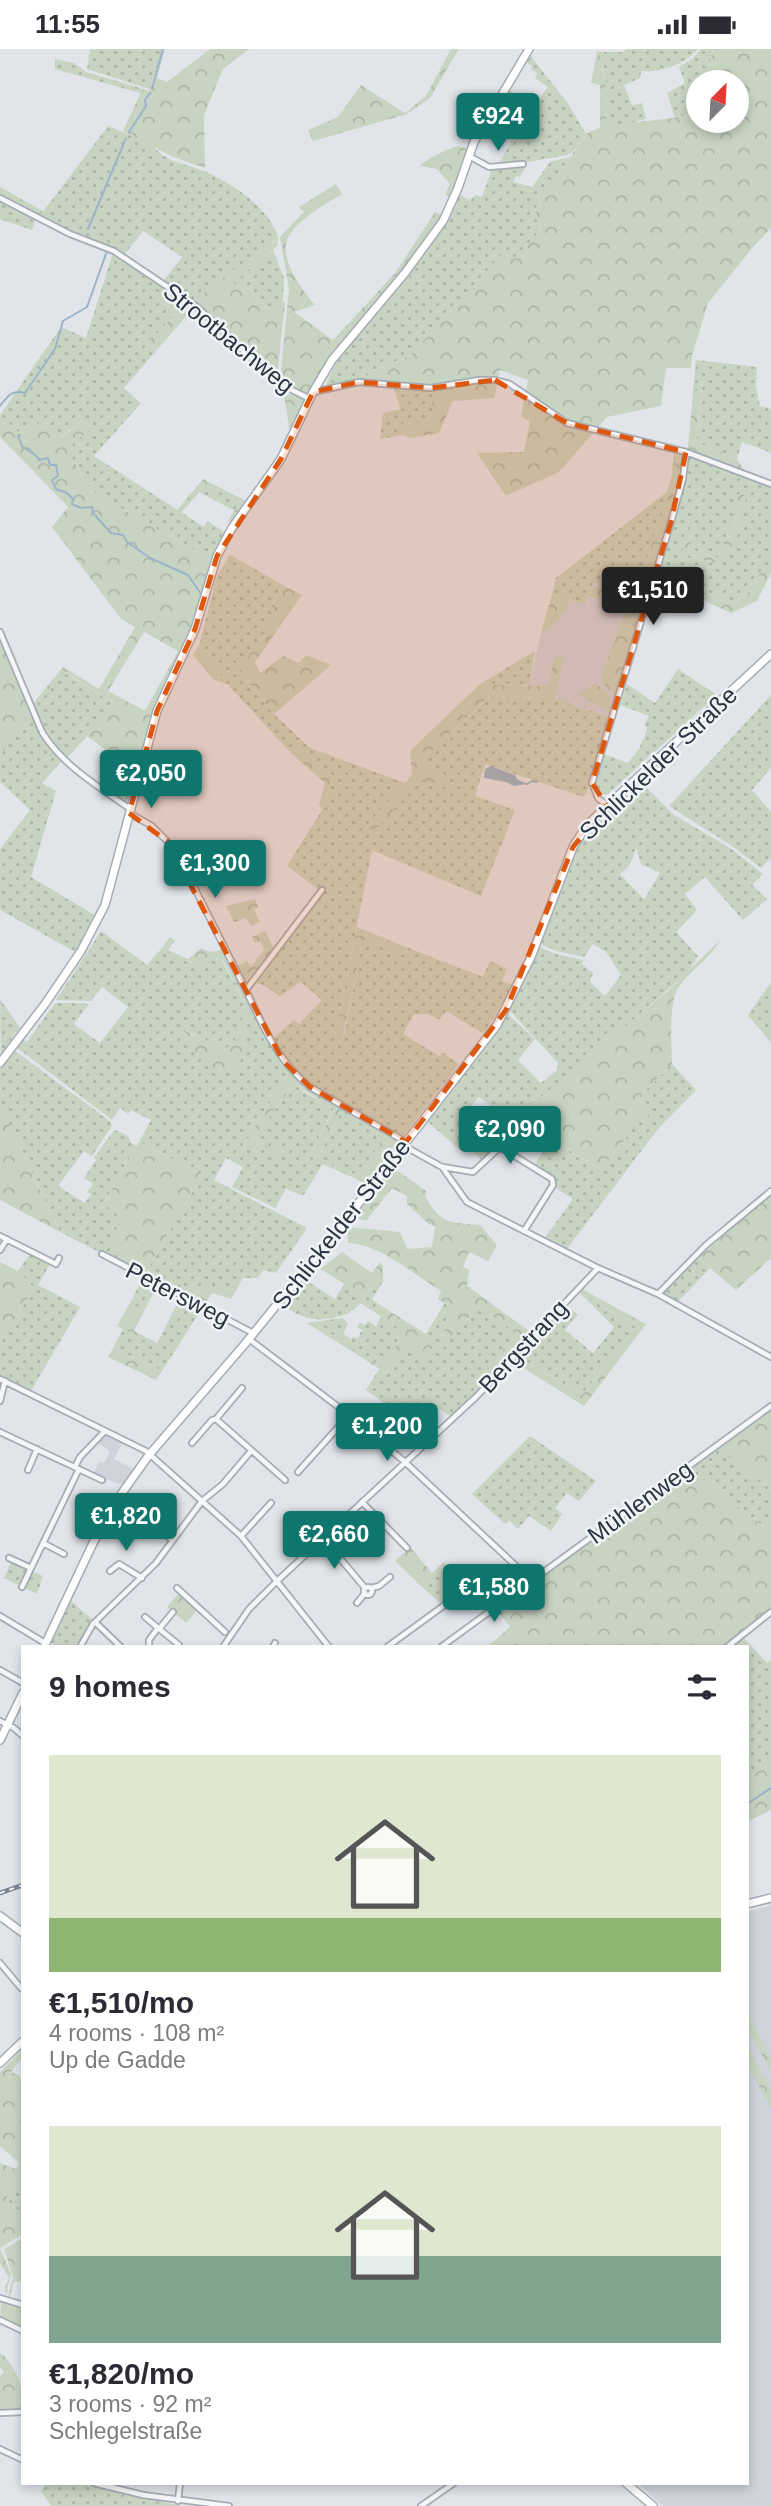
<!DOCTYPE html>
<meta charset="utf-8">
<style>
:root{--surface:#fff;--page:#f7f7f7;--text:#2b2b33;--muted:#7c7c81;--accent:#0f766e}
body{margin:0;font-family:Arial,sans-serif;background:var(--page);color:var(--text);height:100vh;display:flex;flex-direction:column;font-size:26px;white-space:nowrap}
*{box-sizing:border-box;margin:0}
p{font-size:23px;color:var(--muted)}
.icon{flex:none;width:38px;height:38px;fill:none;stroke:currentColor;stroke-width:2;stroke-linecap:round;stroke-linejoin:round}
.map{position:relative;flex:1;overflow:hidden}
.sheet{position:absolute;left:21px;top:1596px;width:728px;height:840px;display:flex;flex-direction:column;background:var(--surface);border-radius:0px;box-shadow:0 4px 10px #0003}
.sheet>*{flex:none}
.needle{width:46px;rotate:24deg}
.buttons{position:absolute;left:686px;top:21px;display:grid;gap:14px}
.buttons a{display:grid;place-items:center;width:63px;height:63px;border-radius:50%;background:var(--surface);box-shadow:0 4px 10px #0003;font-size:35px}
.price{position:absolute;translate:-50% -60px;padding:0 16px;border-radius:7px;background:var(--accent);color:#fff;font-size:23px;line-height:46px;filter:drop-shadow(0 2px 4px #0008)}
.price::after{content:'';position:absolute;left:50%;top:42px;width:21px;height:16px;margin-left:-10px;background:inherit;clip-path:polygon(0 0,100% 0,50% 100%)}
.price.selected{background:#222;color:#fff}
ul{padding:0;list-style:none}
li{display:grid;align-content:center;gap:14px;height:371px;padding:0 28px}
li span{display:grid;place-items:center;height:217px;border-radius:0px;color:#555}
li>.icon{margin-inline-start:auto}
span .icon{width:126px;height:126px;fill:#fffc;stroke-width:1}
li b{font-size:30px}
h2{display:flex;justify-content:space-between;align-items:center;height:84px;padding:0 28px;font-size:30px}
.status{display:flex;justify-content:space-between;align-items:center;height:49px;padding:0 35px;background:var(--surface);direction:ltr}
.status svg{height:19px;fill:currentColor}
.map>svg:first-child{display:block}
.built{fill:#cfd4dc;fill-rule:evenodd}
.grass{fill:url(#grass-dots);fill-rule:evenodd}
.forest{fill:url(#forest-crowns);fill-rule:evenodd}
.water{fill:#9cb4ca}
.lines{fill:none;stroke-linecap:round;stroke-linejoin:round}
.stream{stroke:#9cb4ca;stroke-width:2}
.street-casing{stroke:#a6acb4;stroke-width:8}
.secondary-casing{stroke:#a6acb4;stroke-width:10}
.street{stroke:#f4f6f8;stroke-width:4.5}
.secondary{stroke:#fff;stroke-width:7}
.rail-casing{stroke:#7b8594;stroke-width:4.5}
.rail{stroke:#f1f4f7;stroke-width:2;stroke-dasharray:5;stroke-linecap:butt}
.marked{fill:#de570f;fill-opacity:0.2;stroke:#de570f;stroke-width:5;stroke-dasharray:14 9;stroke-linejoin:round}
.labels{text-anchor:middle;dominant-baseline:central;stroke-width:5;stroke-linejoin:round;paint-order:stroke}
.street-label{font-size:24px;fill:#293342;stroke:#f1f4f7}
</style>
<div class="status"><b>11:55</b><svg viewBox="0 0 49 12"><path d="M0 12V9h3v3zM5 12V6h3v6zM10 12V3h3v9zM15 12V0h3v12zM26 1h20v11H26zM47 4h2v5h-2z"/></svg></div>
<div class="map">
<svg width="771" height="2457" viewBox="0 0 771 2457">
<defs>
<pattern id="grass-dots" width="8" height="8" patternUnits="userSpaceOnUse" patternTransform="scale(1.75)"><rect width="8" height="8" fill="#c8d4c2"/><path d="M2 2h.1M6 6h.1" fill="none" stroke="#acb6a8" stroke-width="1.8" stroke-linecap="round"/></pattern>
<pattern id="forest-crowns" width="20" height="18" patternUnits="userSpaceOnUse" patternTransform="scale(1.75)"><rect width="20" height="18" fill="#c8d4c2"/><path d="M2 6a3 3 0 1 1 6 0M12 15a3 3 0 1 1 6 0" fill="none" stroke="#acb6a8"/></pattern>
</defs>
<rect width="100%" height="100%" fill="#e1e5ea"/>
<path class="built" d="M592,534L647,551L611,669L555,649L564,609L554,608L548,637L529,636L541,584L557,574L572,551L586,555ZM593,537L645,553L600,631L626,559L590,547Z
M107,1386L123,1393L114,1410L133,1420L122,1436L93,1425L99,1413L104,1414L109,1405V1401L97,1394Z
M771,1856V2457H663L637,2434H747V1863Z"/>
<path class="grass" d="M90,0H165L157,29L149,40L87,20Z
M626,0H698C685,15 661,24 641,22L640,29L624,36L632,56L642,54L646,70L607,79L606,31L599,3H624Z
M701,0H713L705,33H698L696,63L675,69L667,44L685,34L679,18L693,9Z
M530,6L569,56L586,85L573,103L567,106L523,114L499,115L522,71L500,57L509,41L516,45L513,52L530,61L548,38L535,29L537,24L531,20L532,17L526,13Z
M55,10L74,14L86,23L140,39V44L55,20Z
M108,77L153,96C161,111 186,115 201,121C229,132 271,159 278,189L195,252L164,231L182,208L143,182L125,205L72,184L39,168Z
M570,108L535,160L541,181L513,211L501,207L410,307L368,323L367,332L325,340C335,303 371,274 395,245C419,217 439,188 457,156L456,154L460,145L470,152L475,146L482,148L492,119L526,117L520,128L516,127L513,133L532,138L550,113Z
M0,151L36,169L32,181L0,170Z
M273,201L284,229L283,252L268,260L249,240L232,234Z
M113,204L172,243L164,254L177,263L148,294L156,302L124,339L141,354L94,407L204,478L208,472L227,485L213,512L91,442L67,400L90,380L83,371L60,389L19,384L0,366L61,278L86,289Z
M696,311L757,318L756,338L760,357L771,360V404L742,393L737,410L696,393L702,338L693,341Z
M393,338L432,341V369L402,375L403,386L380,390L383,364L401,360Z
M688,405L771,436V518L764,516L752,541L732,555L659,524L681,444ZM747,458L716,515L682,504L695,478L688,500L717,510C723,493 731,481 738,464L731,462Z
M206,436L241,453L235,462L199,443Z
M668,442L638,539L649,543L647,551L593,534L585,555L552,545L556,529Z
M230,506L283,536L270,559L277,565L239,621L274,665L310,699L405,734L367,776L427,717L425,708L490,648L555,649L611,669L591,733L584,748L485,715L475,747L515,761L481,847L372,801L335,986L344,987L363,890L402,906L406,898L483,928L490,912L507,920L502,932L513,936L484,985L446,962L440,971L428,965H414L403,985L439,1007L442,1003L459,1015L402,1089C353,1061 301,1041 273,990L294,971L299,975L322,951L301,933L280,947L261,935L254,934L322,843L287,817L322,761L334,728L298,699L292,705L228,636L199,597L217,527Z
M535,602L529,636L480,635Z
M678,620L717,646L608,745H598L594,734L604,705L628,714L639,700L647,681L645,674L649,667L620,656L627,635L655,654Z
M63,622L116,656L65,711C50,696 42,678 34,658Z
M771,646V719L752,741L771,763V809L761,819L732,797L669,757Z
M31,660L41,685L61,713L42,734L56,742L31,828L98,868L77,904L0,861V800L30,761L0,733V708Z
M638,730L674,766L730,799L763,825L752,836L767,850L743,871L705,828L685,845L697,861L676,883L698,907L689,922L586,1013L521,1065L525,1071L502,1097L483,1112L466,1096L460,1101L427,1072L485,998L506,963L535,990L518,1011L541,1034L557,1021L558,1014L509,961L537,897L556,905L583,911L582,915L594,925L590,929L591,934L605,947L621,926L606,903L593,895L584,908L556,902L538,894L574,799L589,777ZM636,799L641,815L660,824L644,850L620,825C632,818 632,809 636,799ZM479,1048L500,1063L492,1073L480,1071L468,1061Z
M101,882L147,916L161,900L198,917L205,909L222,911L245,955L237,989L226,1000L186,982L182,991L238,1021L246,977L255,966L265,989L289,1022L244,1096L283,1102L252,1091L294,1035L307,1045L334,1059L311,1104L318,1108L341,1063L385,1087L362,1122L353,1125L324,1113L303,1147L286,1140L275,1159L232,1138L243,1118L226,1109L214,1131L307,1179L276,1224L263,1221L258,1229H243L237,1240L209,1238L196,1243L147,1221L202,1126L139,1093L151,1071L131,1061L128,1065L120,1059L112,1071L16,998L22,990L27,993L55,954H85L88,956L74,975L100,994L128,958L102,938L91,952L56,951Z
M771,933V994L748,966Z
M0,950L21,980L15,984L1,1007Z
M14,1001L111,1073L112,1077L92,1107L84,1102L58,1137L85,1154L91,1145L87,1143L93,1135L84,1129L96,1111L94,1108L113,1083L116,1081L128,1087L131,1094L137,1097L104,1153L123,1171L126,1217L60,1183L0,1056V1019Z
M672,1015L696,1041L658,1080L566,1201L544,1190L573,1150L554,1138V1128L535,1115L551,1090L601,1121L639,1071L644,1074L648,1067L640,1047Z
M30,1205L50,1215L38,1236L80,1258L31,1342L0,1328V1295L34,1239L18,1222Z
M698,1209L710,1219L678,1253L662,1243Z
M143,1228L153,1235L140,1260L130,1254Z
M304,1230L335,1250L344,1235L364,1247L377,1230L383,1233L372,1250L377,1254L373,1262L360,1254C351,1268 324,1273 308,1269C299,1267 290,1261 282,1256Z
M579,1243L636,1278L582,1346L517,1307L566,1256L578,1266L565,1281L593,1304L614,1278Z
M180,1249L201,1261L162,1322L113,1299L123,1280L156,1297Z
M445,1254L452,1259L439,1297L469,1269L477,1256L516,1283L498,1307L496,1322L475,1346L451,1368L430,1353L410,1373L366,1341L379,1320L386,1324L401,1299L430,1293L426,1285Z
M381,1267L397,1278L399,1292L383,1318L312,1273L343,1269L348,1275L343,1285L352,1290L353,1288L358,1289L362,1281L357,1278L360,1274L365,1276L368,1272L376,1277Z
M530,1387L596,1432L579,1452L567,1444L555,1459L562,1465L551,1482L529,1467L518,1480L509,1471L505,1475L472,1445Z
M717,1399L771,1440V1483L689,1420Z
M11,1513L43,1527L37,1545L4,1529Z
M444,1513L465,1536L440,1554L419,1535Z
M529,1535L537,1548L505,1571L495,1559Z
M70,1551L93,1571L77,1598H57L51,1593Z
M744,1589L767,1614L771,1611V1714L747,1729V1598H731Z
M23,2130V2165L9,2154L6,2145Z
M47,2434H78L181,2457H51L41,2442Z"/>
<path class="forest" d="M210,0H249L223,20L204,66L205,119L171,107L123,82L140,45V39L148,42L157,29L167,33Z
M451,0H459L430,49L407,65L313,92L308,81L338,68L361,36L405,64L426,47Z
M713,0H771V179L753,198L708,254L692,307L691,319H666L661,357L607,368L559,423L506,447L477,404L524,403L530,372L521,368L528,331L500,321L494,349L453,352L439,384L410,389L403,386L402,375L432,369V338L367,332L368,323L410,307L501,206L513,210L541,181L535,160L586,85L600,78V36L591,34L597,3H599L606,31L607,79C637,69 668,74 696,63L698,58V72H737V33H705Z
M459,97L468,100L451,149L445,145L450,135L437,120L420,117C424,111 451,98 459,97Z
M336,135L342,145C326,155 294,172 287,191C280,212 303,242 315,256L294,263L333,291L396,223L435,163L443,166L412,213L334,305L309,347L281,333L280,331L289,240L280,188L304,163L299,158Z
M0,138L43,162L39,168L0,147Z
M456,154L457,156C426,212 384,262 340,308L445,173Z
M278,189L277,197L233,234L249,240L268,260L283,252L285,254L277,327L275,330L195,252L264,196L273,194Z
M172,243L195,257L156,302L148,294L177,263L164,254Z
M702,337L696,393L737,410L746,424L689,403L688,397L693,345V341Z
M287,344L303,350L306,354L290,384L284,346Z
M0,366L19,384L45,371L61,389L83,371L91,380L67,400L91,442L213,512L194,580L155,662L128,756L99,735L115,708L87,687L116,656L64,622L34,658L32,656L63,618L99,640L135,578L121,570L52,478L68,458L0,388ZM144,583L178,602L145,662L108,642Z
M674,402L684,407L682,430L649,543L638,540L672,426Z
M203,430L248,453L232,474L228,472L240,453L206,436L181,464L177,461Z
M739,444L744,446L747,458L726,511L716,515L681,504L691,476L695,477L688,500L717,510C723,493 731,481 738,465L730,461Z
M764,515L771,518V524L757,552L731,564L657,530L659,524L732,555L752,541Z
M283,536L302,546L255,613L260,624L283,607L299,614L306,606L331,616L274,665L239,621L277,565L270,560Z
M593,537L645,552L615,646L600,631L626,559L589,547Z
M552,545L572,551L557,574L541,584Z
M0,587L31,660L0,708Z
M199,597L228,636L213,630L193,606Z
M554,607L564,609L555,649L489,648L425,708L427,717L443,723L447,739L421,730L374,783L367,776L412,726L410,702L480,635L548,637Z
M595,635C608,642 614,648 609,663L577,645Z
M298,698L334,728L322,761L319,755L325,734L292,705Z
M255,850L258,858L254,861L260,873L251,877L246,869L234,873L226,857Z
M357,878L406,898L402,906L363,891L343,987L335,986Z
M265,882L275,901L248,936L243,938L255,966L246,977L239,1021L212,1020L181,990L185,982L226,1000L237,989L245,955L223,911L205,909L198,917L161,900L170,888L175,892L168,901L188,910L201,899C209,904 214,904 223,899L233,919L247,912L251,918L264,901L261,892L255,894L252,888Z
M721,890C711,909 690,921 678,939C668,956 672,996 672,1015L640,1047L648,1067L645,1074L639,1072L601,1121L552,1090L543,1102L528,1092L536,1079L520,1065L668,942Z
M289,1022L310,1039L387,1084L386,1086L398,1093L366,1136L355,1129L322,1115L324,1113L353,1125L362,1122L384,1087L341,1063L318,1108L311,1104L334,1060L294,1035L252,1091L283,1102L282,1105L244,1096Z
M0,1056L60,1183L0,1151Z
M139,1093L202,1126L147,1221L196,1243L208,1238L237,1240L231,1250L212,1244L203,1258L126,1217V1208L106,1195L122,1171L104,1154Z
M391,1117L426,1142L425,1147C441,1176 450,1173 480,1176L497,1196L488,1212L469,1203L463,1218L469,1221L467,1237L532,1284L496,1322L498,1307L515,1283L478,1257L442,1301L439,1297L452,1259L438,1250L441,1242C415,1226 379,1195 348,1194L347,1178L400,1183L407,1200L432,1198L435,1177L429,1175L407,1155V1147L392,1139L366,1172L354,1168Z
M771,1145V1209L736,1241L698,1209Z
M342,1203L372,1224L380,1213L383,1217V1233L377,1230L364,1247L320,1220Z
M0,1213L18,1222L34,1239L0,1295Z
M153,1235L157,1237L134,1282L157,1294L156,1297L117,1277L130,1254L140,1259Z
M582,1240L646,1275L584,1357L512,1312L517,1307L582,1346L636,1278L579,1243Z
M377,1254L426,1285L430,1293L431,1312L401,1300L386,1324L307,1274L312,1273L383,1318L399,1292L397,1278L373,1262Z
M113,1299L162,1322L156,1331L108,1308Z
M771,1360V1440L717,1399Z
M689,1420L771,1483V1560L724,1598H487L510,1578L505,1571L537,1548L529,1535Z
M410,1498L432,1524L419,1535L395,1512Z
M180,1543L198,1560L186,1574L167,1558Z
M771,1714V1761L747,1773V1729Z
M747,1962L771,2009V2023L747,1979Z
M747,1995L771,2040V2059L747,2016Z
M23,2000V2007L11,2023L19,2026L23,2036V2130L6,2145L9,2154L23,2165V2185L0,2199L11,2225L6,2246L5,2237L9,2229L0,2214V2114L16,2120L19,2114L0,2097V2023Z
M23,2189V2233L14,2232L10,2248L23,2251V2254L8,2249L13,2228L4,2200Z
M1,2254L23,2258V2280L0,2270Z
M0,2304C12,2311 27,2341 20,2353L23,2354V2361L0,2362V2327L4,2323L0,2318Z"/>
<path class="water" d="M491,717L515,726L517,730L527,735L514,737L506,733L484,729L485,720Z"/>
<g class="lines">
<path class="stream" d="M152,40L163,0
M129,83L146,57L145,51L150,44
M88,180L126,89
M0,357C7,348 12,340 25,344L55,300L63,272L87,258L107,202L103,200
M20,386L18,387L22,397C28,402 36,404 39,411L48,409L50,416H56L58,427L52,431L56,440L67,444L73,450L72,455L81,459L92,458L93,464L111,484L123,486L127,493L150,509L188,526L201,545
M527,735L532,732L537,733
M747,1755L771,1739"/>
<g class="street-casing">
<path id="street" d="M469,107L489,118L523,115
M0,149L70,185L114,202L196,257L278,334L310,350
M314,343L359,333L431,339L479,331H495L510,335L567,374L686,403L771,435
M0,583L42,683C63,717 98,737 130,760
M607,757L598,749L592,734L671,473L683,430L686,403
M129,764L152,777L168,793L189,828L246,941
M322,841L246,941C263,978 278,1012 310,1038L406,1093
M404,1097L442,1118L467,1153L598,1219L658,1245L706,1196L771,1142
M443,1118L473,1123L500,1098L552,1130L553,1136L524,1182
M0,1187L56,1215L59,1209
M0,1201L7,1190
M102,1205L253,1284
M658,1245L771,1308
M249,1290L349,1366L405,1413L531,1531
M0,1330L146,1402L241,1487L329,1598
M0,1352L5,1332
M216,1370L242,1339
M0,1383L102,1431
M192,1394L212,1371L216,1370L285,1431
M75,1418L80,1408L105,1382
M28,1421L37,1400
M298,1423L349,1366
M362,1453L407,1499
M146,1470L172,1491
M241,1487L271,1454
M323,1489L365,1539
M43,1494L64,1505
M9,1509L31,1519L79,1420
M110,1522L119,1515L142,1529
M22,1538L31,1519
M364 1542a4 4 0 1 1 8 0a4 4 0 1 1-8 0Z
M177,1539L225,1583
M371,1539L379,1537L390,1528
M357,1554L365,1544
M0,1567L45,1594
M145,1568L158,1579
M95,1573L121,1598
M159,1580L173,1563
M80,1598L93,1575L156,1514L202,1452L223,1435L251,1402
M149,1598V1591L158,1579L179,1596
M223,1598L249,1560L276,1533L477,1347L598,1219
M273,1598L275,1594
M387,1598L457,1547L474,1532
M441,1598L771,1357
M727,1598L771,1563
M0,1621L23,1634
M0,1672L14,1679L23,1687
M0,1914L21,1939
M0,2249L23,2256
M0,2271L23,2282
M0,2364L23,2363
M0,2400L23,2411
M94,2434L143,2446L229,2457
M178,2452L180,2434
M421,2457L454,2434"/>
</g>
<g class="secondary-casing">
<path id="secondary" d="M0,1014L45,955L81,902L105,856L157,662L195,580L217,507L232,479L281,410L313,343L332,311L405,224L443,172L458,139L474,93L529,0
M44,1598L94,1492L122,1444L149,1406L244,1296L344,1173L497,976L531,908L573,798L587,776L607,757L771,605
M0,1691L23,1644
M747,1855L771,1849
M0,1867L23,1884
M0,2014L23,1992
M626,2434L653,2457"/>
</g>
<use href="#street" class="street"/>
<use href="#secondary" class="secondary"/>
<g class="rail-casing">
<path id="rail" d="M0,1844L23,1836"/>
</g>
<use href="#rail" class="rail"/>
</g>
<path class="marked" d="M495,331L567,374L686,403L671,473L592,734L607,757L573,798L506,961L406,1093L310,1038L283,1012L168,793L129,764L157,662L195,580L217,507L281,410L313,343L359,333L431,339Z"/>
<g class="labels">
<g class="street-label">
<text transform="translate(229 289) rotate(39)">Strootbachweg</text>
<text transform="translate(658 714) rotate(-44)">Schlickelder Straße</text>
<text transform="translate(341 1175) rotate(-52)">Schlickelder Straße</text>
<text transform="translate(178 1245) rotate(27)">Petersweg</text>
<text transform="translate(523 1297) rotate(-47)">Bergstrang</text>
<text transform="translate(640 1453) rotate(-36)">Mühlenweg</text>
</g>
</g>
</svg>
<div class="buttons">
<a><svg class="needle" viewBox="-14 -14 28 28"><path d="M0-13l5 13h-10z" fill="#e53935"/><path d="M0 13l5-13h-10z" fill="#7c7c81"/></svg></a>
</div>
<b class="price" style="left:498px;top:104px">€924</b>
<b class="price selected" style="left:653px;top:578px">€1,510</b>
<b class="price" style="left:151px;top:761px">€2,050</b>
<b class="price" style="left:215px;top:851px">€1,300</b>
<b class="price" style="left:510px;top:1117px">€2,090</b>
<b class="price" style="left:387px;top:1414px">€1,200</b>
<b class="price" style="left:126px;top:1504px">€1,820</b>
<b class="price" style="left:334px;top:1522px">€2,660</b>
<b class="price" style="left:494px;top:1575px">€1,580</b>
<section class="sheet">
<h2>9 homes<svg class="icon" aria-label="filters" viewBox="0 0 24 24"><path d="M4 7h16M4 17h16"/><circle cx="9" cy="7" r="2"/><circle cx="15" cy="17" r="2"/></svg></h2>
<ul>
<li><span style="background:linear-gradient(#dfe7d0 75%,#8fb573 0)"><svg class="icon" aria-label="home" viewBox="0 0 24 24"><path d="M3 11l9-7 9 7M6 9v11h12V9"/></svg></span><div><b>€1,510/mo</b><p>4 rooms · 108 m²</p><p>Up de Gadde</p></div></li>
<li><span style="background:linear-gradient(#dfe7d0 60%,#7fa58c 0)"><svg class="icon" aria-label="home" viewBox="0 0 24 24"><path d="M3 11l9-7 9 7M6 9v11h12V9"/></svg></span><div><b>€1,820/mo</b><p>3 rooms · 92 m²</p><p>Schlegelstraße</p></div></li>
</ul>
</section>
</div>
